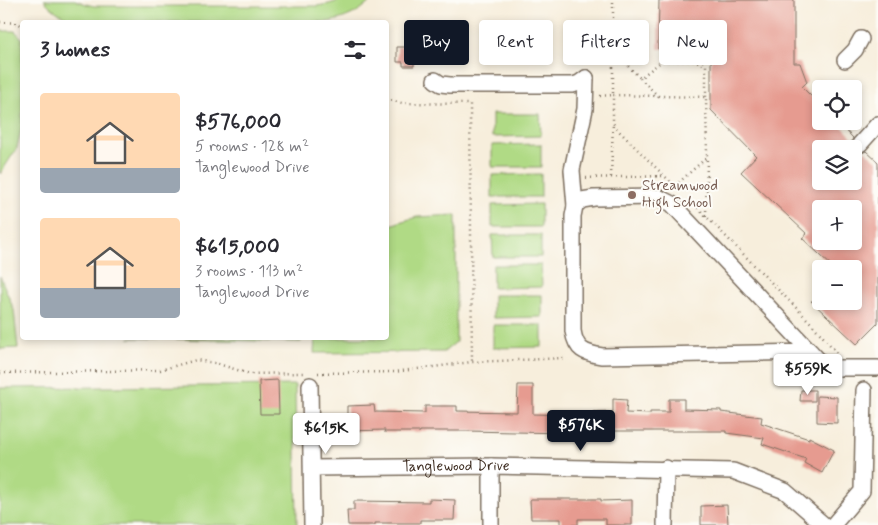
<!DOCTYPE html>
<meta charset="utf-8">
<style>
:root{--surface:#fff;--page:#f7f7f7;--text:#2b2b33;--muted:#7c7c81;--accent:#111827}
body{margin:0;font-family:Mynerve,sans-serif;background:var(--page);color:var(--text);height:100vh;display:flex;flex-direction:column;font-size:19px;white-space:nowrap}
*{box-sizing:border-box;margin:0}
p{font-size:16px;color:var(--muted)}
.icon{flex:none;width:28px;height:28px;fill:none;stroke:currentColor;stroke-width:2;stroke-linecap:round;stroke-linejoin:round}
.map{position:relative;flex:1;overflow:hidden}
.panel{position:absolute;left:20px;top:20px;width:369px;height:320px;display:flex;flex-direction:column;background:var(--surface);border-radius:5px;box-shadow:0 2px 8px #0003}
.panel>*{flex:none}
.hud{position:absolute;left:404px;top:20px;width:399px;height:45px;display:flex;gap:10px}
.controls{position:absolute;left:812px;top:80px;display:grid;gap:10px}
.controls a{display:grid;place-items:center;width:50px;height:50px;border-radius:5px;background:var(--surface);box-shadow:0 2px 8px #0003;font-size:25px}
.price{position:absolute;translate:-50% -42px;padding:0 11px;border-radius:5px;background:#fff;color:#222;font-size:16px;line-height:32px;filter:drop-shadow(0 1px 2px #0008)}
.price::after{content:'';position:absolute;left:50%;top:30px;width:15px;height:11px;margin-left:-8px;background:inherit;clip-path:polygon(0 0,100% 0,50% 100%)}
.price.active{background:var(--accent);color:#fff}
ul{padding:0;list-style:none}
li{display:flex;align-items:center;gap:15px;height:125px;padding:0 20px}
li span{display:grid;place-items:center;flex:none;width:140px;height:100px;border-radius:5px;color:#555}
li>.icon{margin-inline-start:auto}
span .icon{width:60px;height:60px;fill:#fffc;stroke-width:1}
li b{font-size:21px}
h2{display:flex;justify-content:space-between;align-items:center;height:60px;padding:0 20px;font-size:21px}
.chip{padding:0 18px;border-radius:5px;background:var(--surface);box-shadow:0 2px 8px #0003;font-size:18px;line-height:45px}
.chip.active{background:var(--accent);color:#fff}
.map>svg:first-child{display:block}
.green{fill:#b0da85;stroke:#768252}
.building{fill:#e69b90;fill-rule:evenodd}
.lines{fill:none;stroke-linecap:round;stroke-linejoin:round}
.minor-casing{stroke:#7d6f60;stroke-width:18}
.path{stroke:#7d6f60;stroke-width:2.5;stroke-dasharray:1 4;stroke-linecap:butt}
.minor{stroke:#fff;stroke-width:15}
.education-dot{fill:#8d6e63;stroke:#fdfcf7;stroke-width:2}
.labels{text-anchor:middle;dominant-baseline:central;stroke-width:4;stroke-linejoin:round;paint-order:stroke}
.education-label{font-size:15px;fill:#785e54;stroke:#fdfcf7;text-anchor:start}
.street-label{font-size:15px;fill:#3b2a1e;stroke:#fdfcf7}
</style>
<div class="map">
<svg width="878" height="525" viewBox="0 0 878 525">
<rect width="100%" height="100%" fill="#fdfcf7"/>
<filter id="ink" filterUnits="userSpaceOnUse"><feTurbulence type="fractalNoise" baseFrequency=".02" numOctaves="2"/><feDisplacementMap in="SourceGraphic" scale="10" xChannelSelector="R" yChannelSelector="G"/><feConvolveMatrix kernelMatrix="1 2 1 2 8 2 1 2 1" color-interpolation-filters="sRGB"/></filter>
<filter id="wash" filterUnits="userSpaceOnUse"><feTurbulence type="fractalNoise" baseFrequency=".0096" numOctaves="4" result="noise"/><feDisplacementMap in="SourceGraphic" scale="20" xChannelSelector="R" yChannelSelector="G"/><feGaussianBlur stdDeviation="1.12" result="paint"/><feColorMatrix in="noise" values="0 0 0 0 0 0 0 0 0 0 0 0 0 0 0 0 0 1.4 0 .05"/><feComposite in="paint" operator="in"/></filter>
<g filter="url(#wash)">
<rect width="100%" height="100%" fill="#f7eedc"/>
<path class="green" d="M44,0H75L86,4L94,6H317L329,4L341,0H372C360,12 344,20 327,22H80C66,19 53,11 44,0Z
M0,31H15L22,38V125L17,148L0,174Z
M492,114H540L541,136L492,137Z
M541,144V167H492V145Z
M541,174V197H492V175Z
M541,204V227H492V205Z
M456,215V342L444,352L314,353L315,338H386V227L399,222L417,217Z
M492,235H541V257H493Z
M493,265H541L542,287L493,288Z
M0,276L14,310L18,348L0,349Z
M493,295H542V317L493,318Z
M493,325H542V347L493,348Z
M129,338H301V342Z
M295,385L297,525H0V388Z"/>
<g id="blocks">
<path class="building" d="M659,0H794V63H800L807,82L802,87L821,106V121H837L853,138L851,143L852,149H821V181H854V151L859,153H862L866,151L878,162V323L857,344L811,301H854V269H835L802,238L807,234L741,172L756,156L711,110V56L673,55V49H658ZM821,209H854V241H821Z
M397,47H414V66H403V62H397Z
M278,380L279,414H260L259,381Z
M518,385H533V414L577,415L576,413L613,412V399L627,400L626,413L650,414V412H669V399H684V409L721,410V412L762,417L761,423L809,439V437L834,450L822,473L804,463L806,459L762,444L764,438L726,433V431H606L565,432V433L466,431H420V432H384L385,430L347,431V406L374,405L375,412L425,413V406H457V411L517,412Z
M801,390H815V401H800Z
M817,396L837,397V423L817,422Z
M429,499L455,500L454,520H420V523H375V525H348L347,510H354V501L429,502Z
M530,499H601V501L632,500V525H606V519H578V525H561V519H531Z
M727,505L728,525H701V506Z"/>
</g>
</g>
<g filter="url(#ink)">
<use href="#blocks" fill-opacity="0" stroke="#7d6f60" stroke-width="1"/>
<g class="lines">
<g class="minor-casing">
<g id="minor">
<path d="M845,60L855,50L861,39"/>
<path d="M435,80L441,84L450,85H573L579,83L586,78"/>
<path d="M860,144L878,124"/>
<path d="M575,206L572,170L585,109L586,78"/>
<path d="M811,352L602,356C584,353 576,350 573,331V216L575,206L582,200L594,198L658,197L672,204L822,364L835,368H878"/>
<path d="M310,385L312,525"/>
<path id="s1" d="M312,468L491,466L733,471L785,491L824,525"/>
<path d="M491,525V466"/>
<path d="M665,525L666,468"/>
<path d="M833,525L862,491L864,390"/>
</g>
</g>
<path class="path" d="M0,22L18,23L22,26
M614,52L640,78L662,61H696L706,65V97
M640,78L658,96
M600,96L613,95V0
M386,99L402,103L470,104L472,362
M611,177L613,123
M586,178L665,176
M675,186L707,157L706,97L613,95V123L617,129C638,150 658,170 679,190
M694,204L811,323L837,353
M706,216L707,157
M0,373L160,370L196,360L215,363L250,374L303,373
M318,373L394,372L472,362L566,358"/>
<use href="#minor" class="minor"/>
</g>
</g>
<circle class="education-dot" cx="632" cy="195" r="5"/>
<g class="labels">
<g class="education-label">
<text x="642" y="186">Streamwood<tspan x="642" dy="17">High School</tspan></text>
</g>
<g class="street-label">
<text stroke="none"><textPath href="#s1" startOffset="144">Tanglewood Drive</textPath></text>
</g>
</g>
</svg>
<div class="controls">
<a><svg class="icon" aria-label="locate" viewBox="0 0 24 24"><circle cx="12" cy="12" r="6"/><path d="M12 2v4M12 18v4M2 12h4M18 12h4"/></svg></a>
<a><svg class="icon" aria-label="layers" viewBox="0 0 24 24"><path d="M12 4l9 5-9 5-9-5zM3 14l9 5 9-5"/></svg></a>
<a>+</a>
<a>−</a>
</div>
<b class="price" style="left:808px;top:396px">$559K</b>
<b class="price active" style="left:581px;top:452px">$576K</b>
<b class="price" style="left:326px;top:455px">$615K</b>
<div class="hud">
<a class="chip active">Buy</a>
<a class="chip">Rent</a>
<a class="chip">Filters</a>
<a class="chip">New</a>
</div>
<section class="panel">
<h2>3 homes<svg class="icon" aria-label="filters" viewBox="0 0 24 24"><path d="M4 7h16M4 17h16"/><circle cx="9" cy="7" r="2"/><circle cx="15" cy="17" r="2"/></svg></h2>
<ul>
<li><span style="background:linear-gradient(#ffd9b3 75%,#9aa5b1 0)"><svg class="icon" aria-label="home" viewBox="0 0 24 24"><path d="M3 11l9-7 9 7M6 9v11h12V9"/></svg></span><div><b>$576,000</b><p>5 rooms · 128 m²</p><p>Tanglewood Drive</p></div></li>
<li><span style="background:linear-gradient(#ffd9b3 70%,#9aa5b1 0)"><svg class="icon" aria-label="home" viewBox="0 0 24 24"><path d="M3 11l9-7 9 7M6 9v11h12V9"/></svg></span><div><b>$615,000</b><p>3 rooms · 113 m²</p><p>Tanglewood Drive</p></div></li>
</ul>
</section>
</div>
